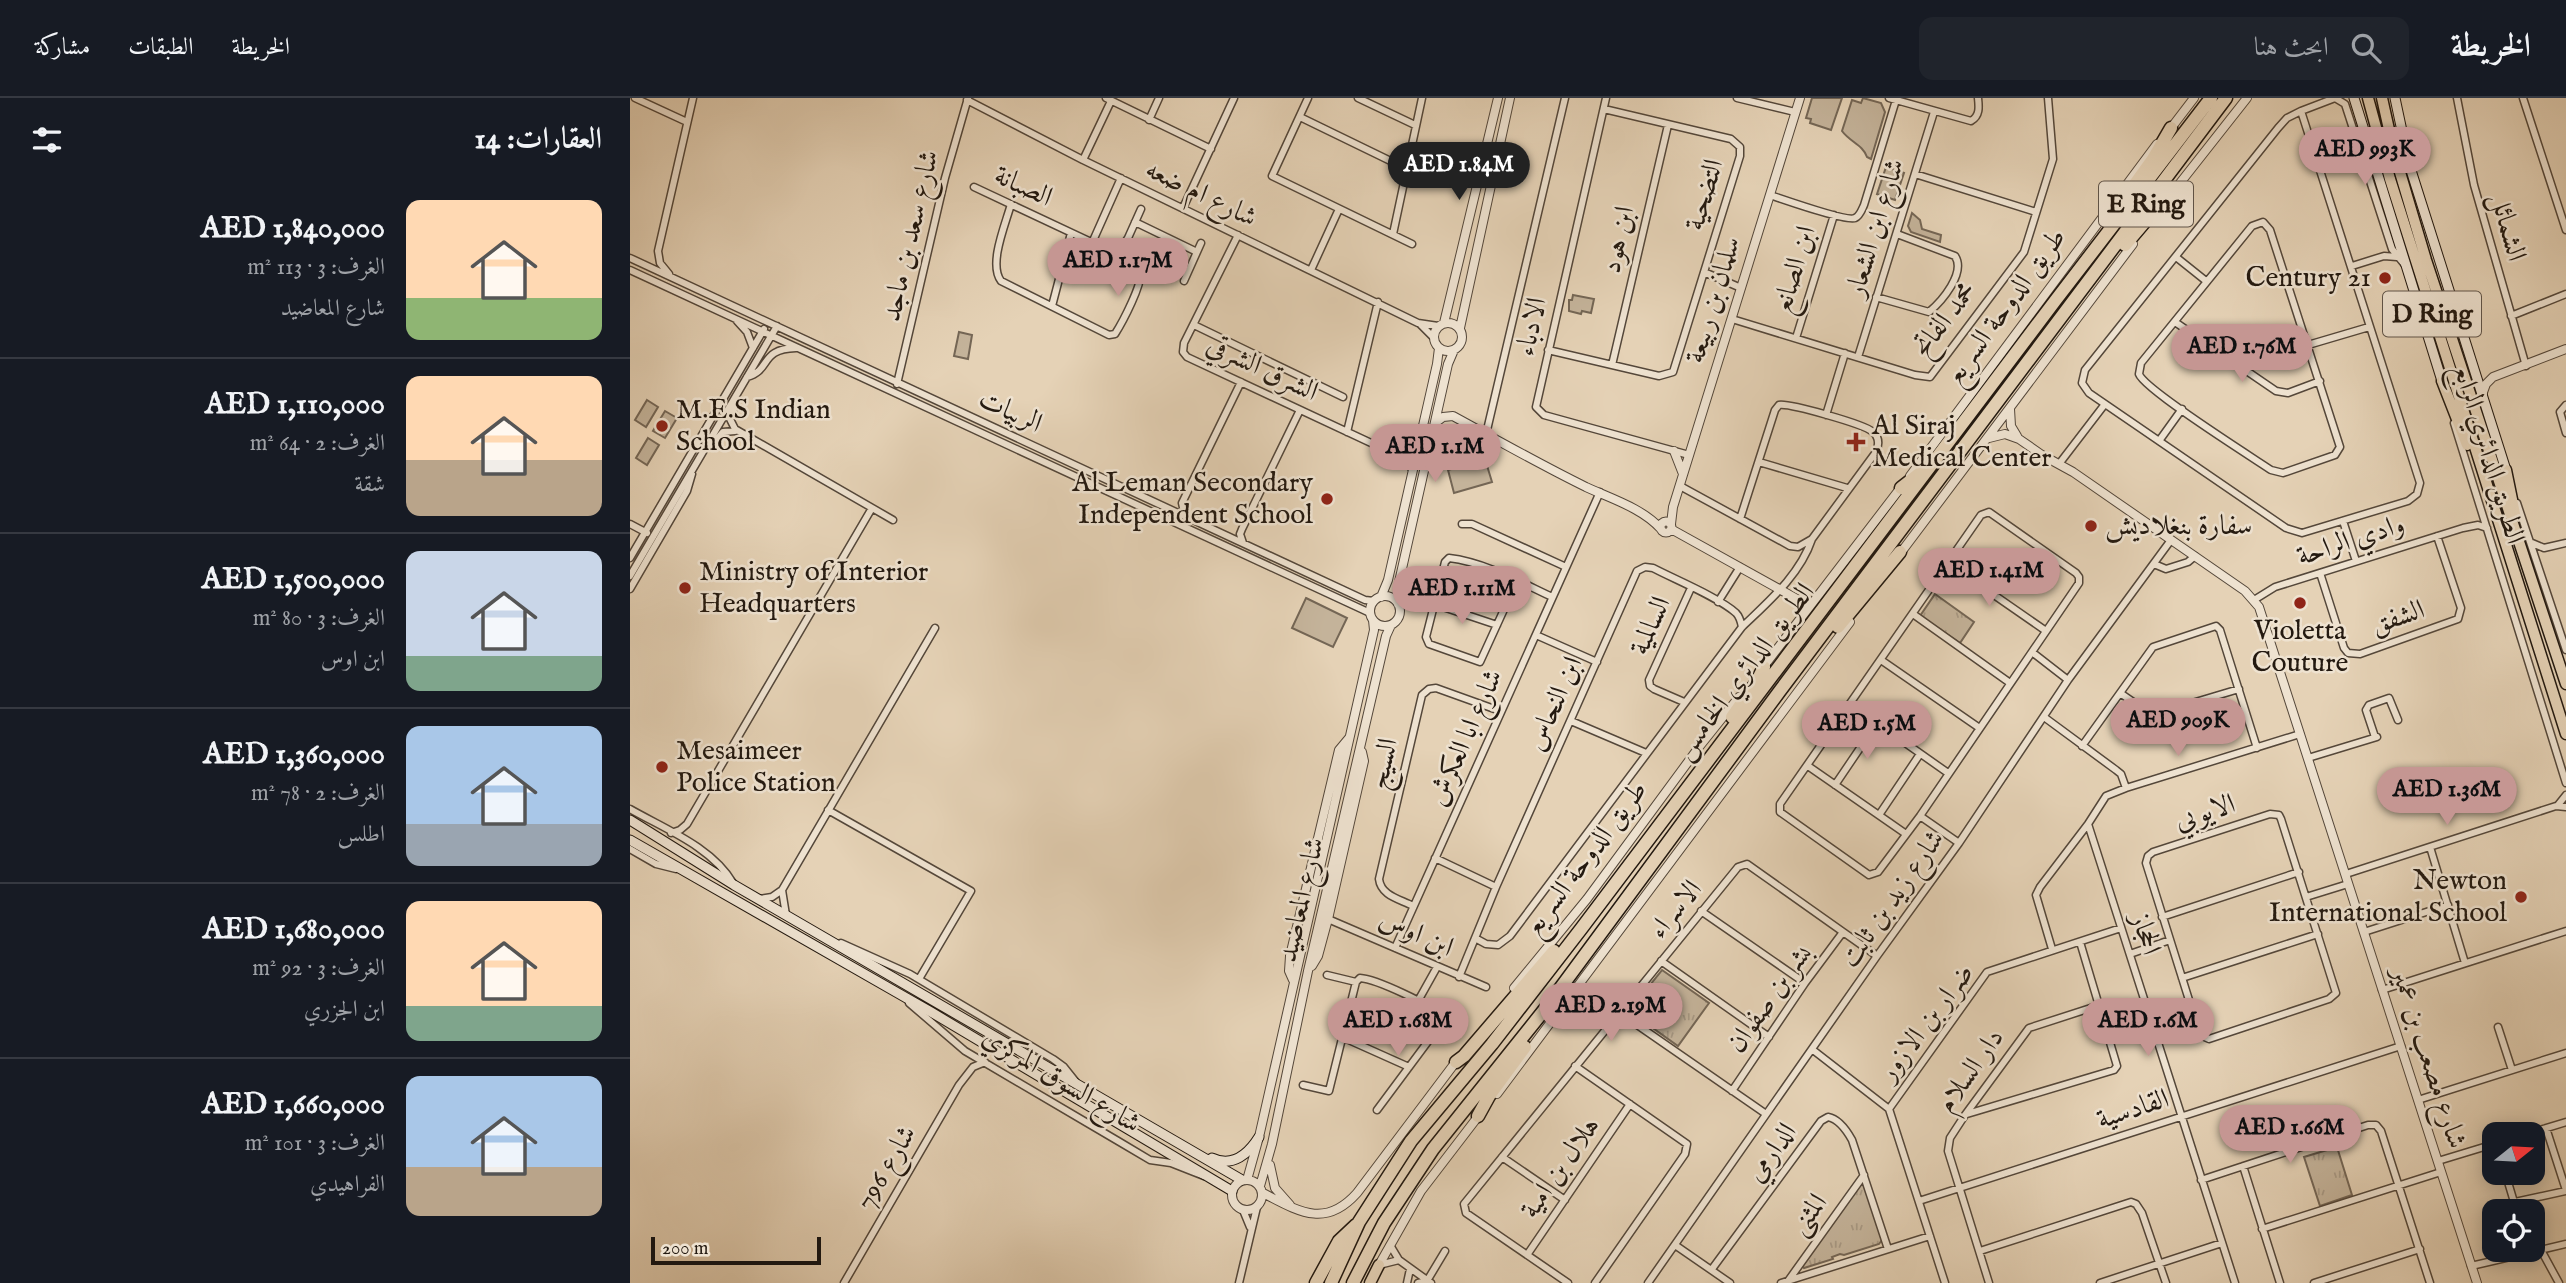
<!DOCTYPE html>
<html lang="ar">
<meta charset="utf-8">
<style>
:root{--surface:#171b24;--page:#20242c;--text:#f1f3f6;--muted:#9ea1a6;--line:#363941;--accent:#c59692}
body{margin:0;font-family:"IM FELL English",Amiri,serif;background:var(--page);color:var(--text);direction:rtl;height:100vh;display:flex;flex-direction:column;font-size:26px;white-space:nowrap}
*{box-sizing:border-box;margin:0}
p{font-size:23px;color:var(--muted)}
.icon{flex:none;width:38px;height:38px;fill:none;stroke:currentColor;stroke-width:2;stroke-linecap:round;stroke-linejoin:round}
.map{position:relative;flex:1;overflow:hidden;direction:ltr}
.sheet{display:flex;flex-direction:column;background:var(--surface);width:630px}
.sheet>*{flex:none}
.needle{width:46px;rotate:72deg}
.tools{position:absolute;left:1852px;top:1024px;display:grid;gap:14px}
.tools a{display:grid;place-items:center;width:63px;height:63px;border-radius:14px;background:var(--surface);box-shadow:0 4px 18px #0003;font-size:35px}
.scale{position:absolute;left:21px;bottom:18px;width:170px;box-sizing:border-box;padding-left:7px;border:4px solid #231910;border-top:0;font-size:19px;line-height:24px;white-space:nowrap;color:#231910;-webkit-text-stroke:5px #eee2d0;paint-order:stroke}
.price{position:absolute;translate:-50% -60px;padding:0 16px;border-radius:24px;background:var(--accent);color:#111;font-size:23px;line-height:46px;filter:drop-shadow(0 2px 4px #0008)}
.price::after{content:'';position:absolute;left:50%;top:42px;width:21px;height:16px;margin-left:-10px;background:inherit;clip-path:polygon(0 0,100% 0,50% 100%)}
.price.current{background:#222;color:#fff}
ul{padding:0;list-style:none}
li{display:flex;align-items:center;gap:21px;height:175px;padding:0 28px}
li+li{border-top:2px solid var(--line)}
li span{display:grid;place-items:center;flex:none;width:196px;height:140px;border-radius:14px;color:#555}
li>.icon{margin-inline-start:auto}
span .icon{width:84px;height:84px;fill:#fffc;stroke-width:1}
li b{font-size:30px}
h2{display:flex;justify-content:space-between;align-items:center;height:84px;padding:0 28px;font-size:30px}
header{display:flex;align-items:center;gap:42px;box-sizing:border-box;height:98px;padding:0 35px;background:var(--surface);border-bottom:2px solid var(--line)}
header strong{font-size:33px}
nav{display:flex;gap:38px;margin-inline-start:auto;font-size:24px}
.search{width:490px;height:63px;background:var(--page);display:flex;align-items:center;gap:18px;box-sizing:border-box;padding:0 24px;border-radius:14px;color:var(--muted);font-size:26px}
main{display:flex;flex:1;min-height:0}
.map>svg:first-child{display:block}
.grass{fill:url(#grass-tufts);stroke:#746655;stroke-width:2}
.garden{fill:#c4b39a;stroke:#746655;stroke-width:2}
.lines{fill:none;stroke-linecap:round;stroke-linejoin:round}
.minor-casing{stroke:#54473a;stroke-width:9}
.tertiary-casing{stroke:#54473a;stroke-width:10}
.secondary-casing{stroke:#231910;stroke-width:11}
.primary-casing{stroke:#231910;stroke-width:13}
.trunk-casing{stroke:#231910;stroke-width:13}
.motorway-casing{stroke:#231910;stroke-width:15}
.minor{stroke:#eee2d0;stroke-width:6}
.tertiary{stroke:#eee2d0;stroke-width:8}
.secondary{stroke:#eee2d0;stroke-width:9}
.primary{stroke:#e5d2b6;stroke-width:10}
.trunk{stroke:#e5d2b6;stroke-width:10}
.motorway{stroke:#e5d2b6;stroke-width:12}
.poi-dot{fill:#8f2418;stroke:#eee2d0;stroke-width:2.5}
.labels{text-anchor:middle;dominant-baseline:central;stroke-width:5;stroke-linejoin:round;paint-order:stroke}
.shield{fill:#eee2d0;stroke:#60554a;stroke-width:2}
.shield-label{font-size:26px;font-weight:bold;fill:#231910}
.street-label{font-size:28px;fill:#231910;stroke:#eee2d0}
.poi-label{font-size:28px;fill:#231910;stroke:#eee2d0;text-anchor:start}
</style>
<header>
<strong>الخريطة</strong>
<div class="search"><svg class="icon" aria-label="search" viewBox="0 0 24 24"><circle cx="10" cy="10" r="6"/><path d="M15 15l6 6"/></svg>ابحث هنا</div>
<nav><a>الخريطة</a><a>الطبقات</a><a>مشاركة</a></nav>
</header>
<main>
<div class="map">
<svg width="1936" height="1185" viewBox="0 0 1936 1185">
<defs>
<pattern id="grass-tufts" width="24" height="20" patternUnits="userSpaceOnUse" patternTransform="scale(1.75)"><rect width="24" height="20" fill="#c4b39a"/><path d="M3 7l-1-3M5 7V3M7 7l1-3M15 17l-1-3M17 17v-4M19 17l1-3" fill="none" stroke="#a89984"/></pattern>
</defs>
<rect width="100%" height="100%" fill="#e5d2b6"/>
<filter id="stains"><feTurbulence type="fractalNoise" baseFrequency=".00286" numOctaves="4"/><feColorMatrix values="0 0 0 0 .2 0 0 0 0 .09 0 0 0 0 .02 0 0 0 .5 -.17"/></filter>
<radialGradient id="worn" r=".72"><stop offset=".6" stop-color="#630" stop-opacity="0"/><stop offset="1" stop-color="#630" stop-opacity=".3"/></radialGradient>
<path class="grass" d="M1305,496L1344,524L1330,545L1290,518Z
M1032,872L1079,905L1048,948L999,913Z
M1707,1049L1722,1097L1690,1108L1674,1059Z
M1233,1084L1252,1142L1249,1146L1214,1157L1210,1156L1202,1159L1203,1161L1174,1170L1171,1167L1230,1085Z"/>
<path class="garden" d="M1182,0H1212L1201,32L1180,25L1181,21L1176,20Z
M1233,0L1251,5L1255,14L1241,61L1237,59C1233,47 1220,44 1212,33L1222,2L1231,5Z
M1256,69L1274,75L1265,102L1247,96Z
M1282,115L1290,122L1292,131L1311,137L1310,144L1281,134L1278,128Z
M943,197L964,201L961,215L952,213L951,216L939,213V202H942Z
M329,234L342,237L338,261L324,258Z
M17,302L28,309L16,329L5,322Z
M35,313L47,320L35,340L23,333Z
M18,340L29,347L17,367L6,360Z
M855,361L862,384L824,395L818,372Z
M676,500L717,520L703,549L662,530Z"/>
<g class="lines">
<g class="minor-casing">
<path id="minor" d="M5,0L57,24
M476,0L581,51
M678,0L642,78L782,146
M728,0L785,27
M976,0L906,309L914,317L1059,357
M1107,0L1165,14
M1259,0L1341,23C1350,18 1349,9 1348,0
M1827,0L1844,87L1896,268
M1893,0L1936,132
M337,2L453,62L788,225L808,228
M1671,13L1790,385L1787,396L1778,403L1672,435L1656,430L1459,295L1452,285L1455,272L1648,30L1657,20Z
M1671,13L1705,0L1715,6L1762,151L1775,167
M670,19L777,71
M519,22L529,0
M453,62L481,3
M1285,76L1406,114
M344,89L493,159C500,163 508,166 510,173C514,184 492,225 485,236L479,237L371,183C358,166 376,125 381,106
M1140,97C1152,101 1217,124 1225,120C1230,118 1232,111 1234,107L1266,2
M553,110L604,0
M505,124L567,154
M1633,124L1640,132L1710,349L1705,357L1653,375L1641,372C1620,358 1514,291 1509,276L1511,265L1622,128Z
M763,136L792,0
M608,137L554,245L553,254L557,259L771,359L783,372
M462,145L491,80
M487,156L498,140L511,111
M493,159L499,147L498,140
M1546,159L1576,183
M0,160L735,502L744,503
M1722,168L1754,158L1767,159
M0,172L740,515
M681,172L709,111
M1074,174L1111,190
M39,176L30,165L28,153L63,0
M554,183L571,145
M1246,199L1299,214C1312,203 1336,175 1325,158L1267,136
M422,208L441,135
M1881,218L1936,196
M1102,221L1285,277L1300,279L1394,154L1423,61L1418,0
M107,223L117,234L123,250
M1545,224L1646,293L1658,295L1690,283
M790,226L804,240
M564,227L713,299
M1166,240L1204,117
M1678,247L1739,229
M918,252L1029,278L1043,274L1110,58V49L1101,41L974,11
M1228,259L1304,14
M982,267L1038,27
M117,279C142,272 129,251 166,250
M267,286L315,80L338,0
M106,306L100,321L105,331L263,422
M1936,307L1930,314L1936,335
M1196,317L1215,255
M1824,325L1936,685
M857,332L935,0
M717,334L748,204
M1529,343L1552,311
M81,348L93,334L105,333
M1129,364L1217,390
M1429,366L1475,306
M1050,388L1160,448L1168,449L1182,441L1246,354C1249,347 1250,340 1243,334C1234,326 1159,305 1149,307L1145,312L1110,421
M1887,405L1936,552
M1359,414L1446,475L1449,479V485L1290,718L1248,774L1239,777L1150,714V706L1351,417Z
M555,418L552,405L611,284
M1713,423L1726,463
M0,426L17,435
M832,426H842L936,469
M613,445L610,436L612,431L670,312
M1902,445L1914,450L1936,445
M0,460L134,231
M1318,465L1416,533
M1524,466L1536,471L1558,464L1565,458
M1690,475L1714,550L1718,555L1730,556L1828,521L1831,510L1807,438
M0,478L147,228
M887,483L850,564L799,546L796,539L815,464L819,460C854,464 890,484 922,499
M0,491L57,393L62,376
M1624,502L1645,489L1833,430L1848,427L1857,430
M1088,504L1110,469
M804,506L867,527
M1283,516L1380,585
M906,537L967,564
M1402,554L1438,582
M1251,562L1348,629
M1490,595L1522,617L1609,591
M1054,604L1024,591L1020,588L1019,582L1061,490
M1220,606L1318,675
M1414,619L1486,672L1491,676L1496,690
M941,623L1016,655
M1745,639L1736,612L1739,607L1759,600L1768,622
M1452,648L1523,549L1586,528L1590,532L1627,650
M1678,660L1747,639
M1178,668L1276,736
M1205,687L1247,625
M1928,707L1936,697
M0,711C35,731 82,749 103,785
M198,712L341,793L289,881
M1640,716L1649,717L1651,721L1706,895L1699,901L1579,941L1570,937L1516,765L1518,758L1523,754Z
M1249,717L1290,656
M1290,718L1329,745
M1458,726L1605,1185
M41,735L50,732L57,726L242,410
M1800,749L1835,865
M0,751L26,766L46,771
M805,760L866,789
M1716,776L1926,708L1936,709
M152,792L156,817
M1676,799L1718,786
M129,801L142,799L152,792L305,530
M783,808C770,801 751,798 749,781L792,597L799,591L806,590L870,613
M1071,813L1175,885
M1532,819L1669,774
M698,821L856,889
M1734,834L1818,807
M845,840L856,846L868,847L880,838L1112,529C1138,504 1170,477 1182,441
M211,845L280,876L423,961L434,969L446,984
M765,850L970,394
M1422,851L1406,797L1410,789L1458,726L1476,698L1496,690L1670,636
M1500,856L1540,842
M1031,863L1139,939
M697,877L726,884L730,880C746,881 802,907 813,919L811,926L747,1012
M829,879L866,789L1007,473L1015,469L1023,470C1044,481 1090,500 1106,515C1110,519 1111,524 1112,529
M1552,880L1688,836
M1752,892L1936,833
M788,903L807,869
M279,905L335,953L488,1043L520,1062L541,1065L574,1078
M990,915L1136,1016
M1868,929L1882,972
M712,939L779,969
M1183,952L1259,1011L1315,1185
M945,968L1057,1046L1055,1056L965,1185
M673,987L699,993L726,884
M1102,993L1175,885L1213,834
M1788,1002L1936,955
M1259,1011L1357,874L1491,830
M1337,1016L1484,972L1487,968L1450,844
M1916,1030L1936,1092
M1897,1036L1936,1024
M872,1059L935,1102
M1808,1063L1864,1046
M1613,1068L1650,1185
M1875,1074L1884,1104
M1571,1082L1738,1027H1746L1751,1033L1800,1185
M1289,1103L1771,948
M1862,1109L1936,1093
M613,1112L620,1129
M1632,1131L1811,1074
M760,1147L769,1162L801,1185
M1045,1147L1100,1185
M1911,1152L1929,1185
M1350,1153L1501,1104L1506,1106L1512,1115L1536,1185
M897,1157L1000,1006
M749,1167L769,1162
M1841,1168L1936,1146
M1082,1171L1191,1023L1198,1019C1209,1021 1217,1033 1222,1042L1258,1151
M1158,1183L1234,1077
M214,1185L329,987L343,969L355,964
M609,1185L627,1109
M777,1185L780,1171
M788,1185L797,1183L815,1153
M938,1185L836,1115L834,1106L1108,769L1117,766L1247,858
M1018,1185L1247,858L1329,745L1438,582L1541,442
M1151,1185L1300,1138
M1359,1185L1318,1053L1320,1040L1335,1017L1399,930L1470,907
M1470,1185L1592,1145
M1684,1185L1790,1151"/>
</g>
<g class="tertiary-casing">
<path id="tertiary" d="M1538,34L1564,0
M1528,113L1617,0
M804 239a14 14 0 1 1 28 0a14 14 0 1 1-28 0Z
M814,225L868,0
M830,230L880,0
M1852,297L1856,286L1863,279L1936,251
M1380,311L1381,328L1387,338
M805,325L813,319L823,318C867,342 911,367 956,389C982,401 1012,410 1031,431
M1359,340L1375,336L1389,341L1412,357L1443,374L1615,493L1629,509L1847,1185
M1044,353L1053,376
M1280,378L1527,46
M1030.5 429a5.5 5.5 0 1 1 11 0a5.5 5.5 0 1 1-11 0Z
M1041,426L1043,409L1170,0
M1041,431L1167,501L1172,511L1171,522
M1269,457L1503,146
M740 513a15 15 0 1 1 30 0a15 15 0 1 1-30 0Z
M751,499L758,482L807,266L809,250
M768,506L769,484L818,266L824,252
M1131,572L1272,388
M682,868L688,858L698,821L734,663L732,654
M663,882L659,873L660,858L709,652L719,640
M884,890L957,801L1069,649L1109,599
M867,996L1220,524
M640,1067L645,1090L660,1107
M602 1097a15 15 0 1 1 30 0a15 15 0 1 1-30 0Z
M617,1082L629,1039L744,532L743,522
M630,1088L642,1046L678,873L756,538L761,527
M633,1095C668,1113 695,1131 727,1095L828,961
M749,1167L791,1093L850,1016"/>
</g>
<g class="secondary-casing">
<path id="secondary" d="M1724,0L1812,283
M1765,0L1779,66L1876,372
M0,722L104,787L612,1082
M0,742L301,914L602,1093
M582,1060C603,1070 619,1055 629,1039"/>
</g>
<g class="primary-casing">
<path id="primary" d="M1738,0L1760,81L1936,636
M1752,0L1764,54L1796,162L1936,586
M1812,283L1837,347
M1876,372L1885,416"/>
</g>
<g class="trunk-casing">
<path id="trunk" d="M740,1185L749,1167"/>
</g>
<g class="motorway-casing">
<path id="motorway" d="M1487,111L1523,61L1541,30
M1495,147L1518,120L1530,111
M1271,390L1294,372
M1208,529L1270,454
M1102,619L1126,585L1134,569
M826,964L834,958L924,853
M848,1018L859,998L895,949
M686,1185L709,1143L726,1127
M701,1185L729,1124L781,1043L862,946L951,831L1425,203L1581,0
M723,1185L754,1125L803,1051L915,911L1149,594L1596,0"/>
</g>
<use href="#minor" class="minor"/>
<use href="#tertiary" class="tertiary"/>
<use href="#secondary" class="secondary"/>
<use href="#primary" class="primary"/>
<use href="#trunk" class="trunk"/>
<use href="#motorway" class="motorway"/>
</g>
<g class="poi-dot">
<circle cx="1755" cy="180" r="7"/>
<circle cx="32" cy="328" r="7"/>
<path d="M1222.5 333.5h7v7h7v7h-7v7h-7v-7h-7v-7h7z"/>
<circle cx="697" cy="401" r="7"/>
<circle cx="1461" cy="428" r="7"/>
<circle cx="55" cy="490" r="7"/>
<circle cx="1670" cy="505" r="7"/>
<circle cx="32" cy="669" r="7"/>
<circle cx="1891" cy="799" r="7"/>
</g>
<g class="labels">
<g class="shield">
<rect x="1469" y="83.5" width="94" height="45" rx="5"/>
<rect x="1753" y="193.5" width="98" height="45" rx="5"/>
</g>
<g class="shield-label">
<text x="1516" y="106">E Ring</text>
<text x="1802" y="216">D Ring</text>
</g>
<g class="street-label">
<text transform="translate(393 89) rotate(25)">الصبانة</text>
<text transform="translate(571 96) rotate(26)">شارع ام ضعه</text>
<text transform="translate(1075 97) rotate(-73)">التضحية</text>
<text transform="translate(1877 129) rotate(74)">الشمائل</text>
<text transform="translate(1246 130) rotate(-73)">شارع ابن الشعار</text>
<text transform="translate(281 138) rotate(-77)">شارع سعد بن ماجد</text>
<text transform="translate(989 142) rotate(-77)">ابن هود</text>
<text transform="translate(1165 172) rotate(-73)">ابن الصانع</text>
<text transform="translate(1084 202) rotate(-73)">سلمان بن ربيعة</text>
<text transform="translate(1376 209) rotate(-54)">طريق الدوحة السريع</text>
<text transform="translate(1315 222) rotate(-52)">محمد الفاتح</text>
<text transform="translate(902 229) rotate(-77)">الادباء</text>
<text transform="translate(632 271) rotate(25)">الشرق الشرقي</text>
<text transform="translate(380 314) rotate(25)">الربيات</text>
<text transform="translate(1858 356) rotate(73)">الطريق الدائري الرابع</text>
<text transform="translate(1721 443) rotate(-18)">وادي الراحة</text>
<text transform="translate(1768 520) rotate(-19)">الشفق</text>
<text transform="translate(1021 528) rotate(-66)">السالمية</text>
<text transform="translate(1115 574) rotate(-53)">الطريق الدائري الخامس</text>
<text transform="translate(925 606) rotate(-66)">ابن النحاس</text>
<text transform="translate(836 640) rotate(-66)">شارع ابا العكرش</text>
<text transform="translate(754 666) rotate(-77)">السيج</text>
<text transform="translate(1575 715) rotate(-18)">الايوبي</text>
<text transform="translate(956 761) rotate(-53)">طريق الدوحة السريع</text>
<text transform="translate(1263 801) rotate(-55)">شارع زيد بن ثابت</text>
<text transform="translate(672 802) rotate(-77)">شارع المعاضيد</text>
<text transform="translate(1046 812) rotate(-51)">الاسراء</text>
<text transform="translate(786 836) rotate(24)">ابن اوس</text>
<text transform="translate(1515 836) rotate(72)">الحجاز</text>
<text transform="translate(1140 901) rotate(-55)">بشر بن صفوان</text>
<text transform="translate(1297 925) rotate(-53)">ضرار بن الازور</text>
<text transform="translate(1798 960) rotate(72)">شارع مصعب بن عمير</text>
<text transform="translate(1341 973) rotate(-55)">دار السلام</text>
<text transform="translate(431 983) rotate(31)">شارع السوق المركزي</text>
<text transform="translate(1503 1012) rotate(-18)">القادسية</text>
<text transform="translate(1142 1055) rotate(-54)">الدارمي</text>
<text transform="translate(257 1070) rotate(-60)">شارع 796</text>
<text transform="translate(931 1070) rotate(-55)">هلال بن امية</text>
<text transform="translate(1179 1117) rotate(-54)">المثنى</text>
</g>
<g class="poi-label">
<text x="1741" y="180" text-anchor="end">Century 21</text>
<text x="46" y="312">M.E.S Indian<tspan x="46" dy="32">School</tspan></text>
<text x="1242" y="328">Al Siraj<tspan x="1242" dy="32">Medical Center</tspan></text>
<text x="683" y="385" text-anchor="end">Al Leman Secondary<tspan x="683" dy="32">Independent School</tspan></text>
<text x="1475" y="428">سفارة بنغلاديش</text>
<text x="69" y="474">Ministry of Interior<tspan x="69" dy="32">Headquarters</tspan></text>
<text x="1670" y="533" text-anchor="middle">Violetta<tspan x="1670" dy="32">Couture</tspan></text>
<text x="46" y="653">Mesaimeer<tspan x="46" dy="32">Police Station</tspan></text>
<text x="1877" y="783" text-anchor="end">Newton<tspan x="1877" dy="32">International School</tspan></text>
</g>
</g>
<rect width="100%" height="100%" filter="url(#stains)"/>
<rect width="100%" height="100%" fill="url(#worn)"/>
</svg>
<div class="tools">
<a><svg class="needle" viewBox="-14 -14 28 28"><path d="M0-13l5 13h-10z" fill="#e53935"/><path d="M0 13l5-13h-10z" fill="#9ea1a6"/></svg></a>
<a><svg class="icon" aria-label="locate" viewBox="0 0 24 24"><circle cx="12" cy="12" r="6"/><path d="M12 2v4M12 18v4M2 12h4M18 12h4"/></svg></a>
</div>
<div class="scale">200 m</div>
<b class="price" style="left:1735px;top:89px">AED 993K</b>
<b class="price current" style="left:829px;top:104px">AED 1.84M</b>
<b class="price" style="left:488px;top:200px">AED 1.17M</b>
<b class="price" style="left:1612px;top:286px">AED 1.76M</b>
<b class="price" style="left:805px;top:386px">AED 1.1M</b>
<b class="price" style="left:1359px;top:510px">AED 1.41M</b>
<b class="price" style="left:832px;top:528px">AED 1.11M</b>
<b class="price" style="left:1548px;top:660px">AED 909K</b>
<b class="price" style="left:1237px;top:663px">AED 1.5M</b>
<b class="price" style="left:1817px;top:729px">AED 1.36M</b>
<b class="price" style="left:981px;top:945px">AED 2.19M</b>
<b class="price" style="left:768px;top:960px">AED 1.68M</b>
<b class="price" style="left:1518px;top:960px">AED 1.6M</b>
<b class="price" style="left:1660px;top:1067px">AED 1.66M</b>
</div>
<section class="sheet">
<h2>العقارات: 14<svg class="icon" aria-label="filters" viewBox="0 0 24 24"><path d="M4 7h16M4 17h16"/><circle cx="9" cy="7" r="2"/><circle cx="15" cy="17" r="2"/></svg></h2>
<ul>
<li><span style="background:linear-gradient(#ffd9b3 70%,#8fb573 0)"><svg class="icon" aria-label="home" viewBox="0 0 24 24"><path d="M3 11l9-7 9 7M6 9v11h12V9"/></svg></span><div><b>AED 1,840,000</b><p>الغرف: 3 · 113 m²</p><p>شارع المعاضيد</p></div></li>
<li><span style="background:linear-gradient(#ffd9b3 60%,#b9a48a 0)"><svg class="icon" aria-label="home" viewBox="0 0 24 24"><path d="M3 11l9-7 9 7M6 9v11h12V9"/></svg></span><div><b>AED 1,110,000</b><p>الغرف: 2 · 64 m²</p><p>شقة</p></div></li>
<li><span style="background:linear-gradient(#c9d6e8 75%,#7fa58c 0)"><svg class="icon" aria-label="home" viewBox="0 0 24 24"><path d="M3 11l9-7 9 7M6 9v11h12V9"/></svg></span><div><b>AED 1,500,000</b><p>الغرف: 3 · 80 m²</p><p>ابن اوس</p></div></li>
<li><span style="background:linear-gradient(#a9c7e8 70%,#9aa5b1 0)"><svg class="icon" aria-label="home" viewBox="0 0 24 24"><path d="M3 11l9-7 9 7M6 9v11h12V9"/></svg></span><div><b>AED 1,360,000</b><p>الغرف: 2 · 78 m²</p><p>اطلس</p></div></li>
<li><span style="background:linear-gradient(#ffd9b3 75%,#7fa58c 0)"><svg class="icon" aria-label="home" viewBox="0 0 24 24"><path d="M3 11l9-7 9 7M6 9v11h12V9"/></svg></span><div><b>AED 1,680,000</b><p>الغرف: 3 · 92 m²</p><p>ابن الجزري</p></div></li>
<li><span style="background:linear-gradient(#a9c7e8 65%,#b9a48a 0)"><svg class="icon" aria-label="home" viewBox="0 0 24 24"><path d="M3 11l9-7 9 7M6 9v11h12V9"/></svg></span><div><b>AED 1,660,000</b><p>الغرف: 3 · 101 m²</p><p>الفراهيدي</p></div></li>
</ul>
</section>
</main>
